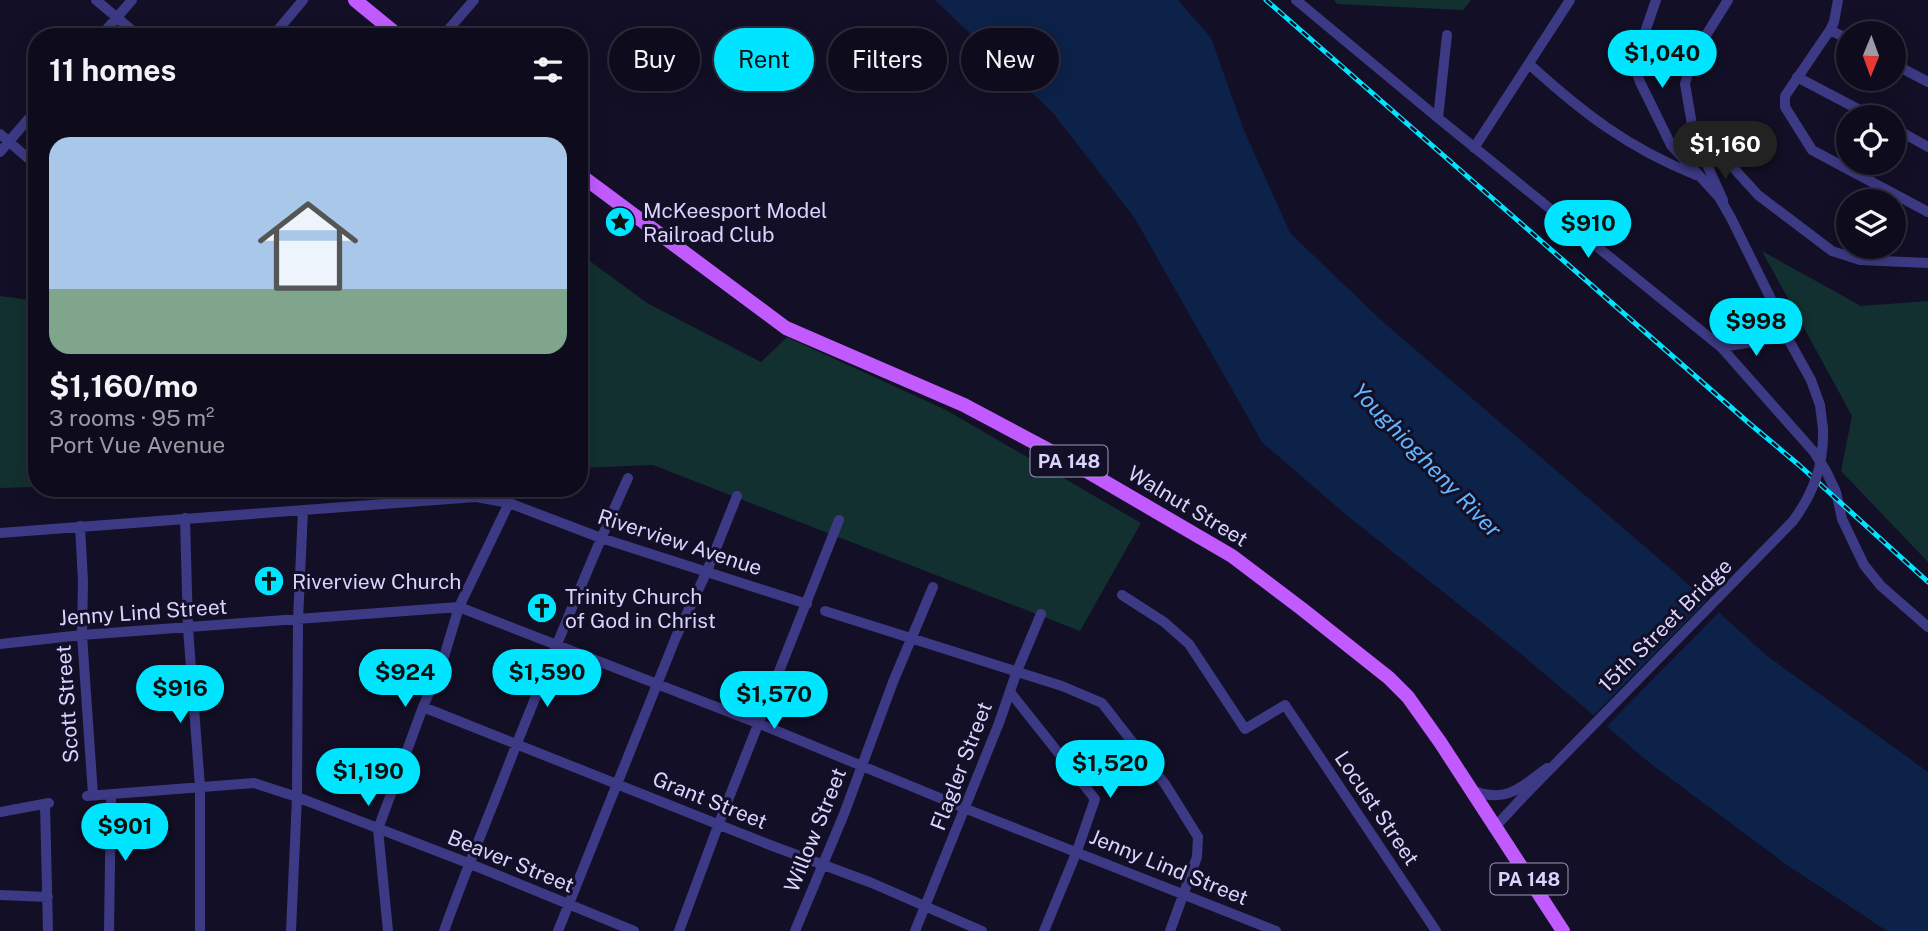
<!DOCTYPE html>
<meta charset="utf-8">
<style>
:root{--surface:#0e0b1c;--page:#1c1929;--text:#f1f3f6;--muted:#9b9ba3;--line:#2e2b3b;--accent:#00e5ff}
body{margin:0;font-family:"Public Sans",sans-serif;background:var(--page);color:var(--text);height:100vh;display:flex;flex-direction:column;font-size:26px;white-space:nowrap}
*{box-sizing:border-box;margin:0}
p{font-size:23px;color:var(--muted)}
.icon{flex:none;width:38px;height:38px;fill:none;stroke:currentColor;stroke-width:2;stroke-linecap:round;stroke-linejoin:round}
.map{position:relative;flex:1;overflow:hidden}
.side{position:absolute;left:28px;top:28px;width:560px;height:469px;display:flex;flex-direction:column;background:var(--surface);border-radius:28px;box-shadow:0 4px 18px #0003,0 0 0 2px var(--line)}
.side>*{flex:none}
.hud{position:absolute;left:609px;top:28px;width:665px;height:63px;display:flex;gap:14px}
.needle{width:46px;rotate:181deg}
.controls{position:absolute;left:1836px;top:21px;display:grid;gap:14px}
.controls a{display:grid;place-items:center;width:70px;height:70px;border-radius:50%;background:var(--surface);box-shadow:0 4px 18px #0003,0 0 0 2px var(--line);font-size:35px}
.price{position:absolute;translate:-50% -60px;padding:0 16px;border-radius:24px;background:var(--accent);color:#111;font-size:23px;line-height:46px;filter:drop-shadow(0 2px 4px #0008)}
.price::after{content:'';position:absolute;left:50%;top:42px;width:21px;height:16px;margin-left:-10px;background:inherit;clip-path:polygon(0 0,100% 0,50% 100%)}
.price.on{background:#222;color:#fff}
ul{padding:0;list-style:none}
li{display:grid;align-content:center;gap:14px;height:371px;padding:0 21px}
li+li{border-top:2px solid var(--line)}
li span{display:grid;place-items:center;height:217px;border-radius:21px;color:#555}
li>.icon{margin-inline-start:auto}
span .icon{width:126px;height:126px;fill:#fffc;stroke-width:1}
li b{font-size:30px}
h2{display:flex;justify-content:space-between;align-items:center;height:84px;padding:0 21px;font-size:30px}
.chip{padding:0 24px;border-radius:32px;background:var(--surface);box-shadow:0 4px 18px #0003,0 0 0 2px var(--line);font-size:24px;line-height:63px}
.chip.on{background:var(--accent);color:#111}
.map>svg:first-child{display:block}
.green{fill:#12302f}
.water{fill:#0c2248}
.pier{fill:#130f26}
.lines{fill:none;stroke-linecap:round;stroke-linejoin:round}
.minor{stroke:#3d3a85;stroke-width:10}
.major{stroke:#c25bff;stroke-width:14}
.rail-casing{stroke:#00e5ff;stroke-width:5}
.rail{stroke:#130f26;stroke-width:2.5;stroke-dasharray:8;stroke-linecap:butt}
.minor-bridge{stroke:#3d3a85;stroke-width:10}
.labels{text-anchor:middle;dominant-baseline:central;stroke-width:6;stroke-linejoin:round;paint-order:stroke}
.shield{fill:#130f26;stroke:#9e99be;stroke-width:2}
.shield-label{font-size:19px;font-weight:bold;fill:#d9d4ff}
.poi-label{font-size:21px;fill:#d9d4ff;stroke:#130f26;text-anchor:start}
.street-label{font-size:21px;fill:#d9d4ff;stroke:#130f26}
.water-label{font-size:23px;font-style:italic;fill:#62b6ff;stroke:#130f26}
</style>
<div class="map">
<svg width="1928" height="931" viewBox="0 0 1928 931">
<rect width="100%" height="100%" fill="#130f26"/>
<path class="green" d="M1334,0H1471L1463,10L1337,4Z
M1762,251L1861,306L1928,301V562L1841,471L1852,416Z
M579,253L647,303L761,362L787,337L946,410L1141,523L1080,631L653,465L579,468Z
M0,296L37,301V487L0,488Z"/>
<path class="water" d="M935,0H1178L1211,38L1243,128L1290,233L1382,321L1672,570L1766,655L1928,772V931H1887L1787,865L1651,764L1515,649L1345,514L1262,442L1134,217L1053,113Z"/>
<path class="pier" d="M1709,598L1721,610L1604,729L1591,718Z"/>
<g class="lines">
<path class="minor" d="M96,0L140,37
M1296,0L1438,118L1721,347L1814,452L1826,471L1836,492L1842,519L1864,565L1881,586L1928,627
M1656,0L1634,64L1640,82L1671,145L1719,197L1731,218L1771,299L1787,337L1811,380L1820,405L1823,429
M1838,0L1834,22L1830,30L1785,96V107L1812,150L1928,212
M1830,30L1848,39
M100,37L132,0
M272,37L303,0
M442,37L474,0
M1529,64C1583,113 1628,148 1696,175
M1894,64L1928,82
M1797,77L1873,117
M1438,118L1447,35
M1894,128L1928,147
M0,134L37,166
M1694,136L1712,138L1728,162L1758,195L1832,251L1860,260L1928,263
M1474,148L1570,0
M0,152L37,109
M579,194L589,182
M1723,200L1694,136L1685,84L1693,56L1728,0
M1721,347L1787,337
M185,518L188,628L200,787V931
M80,526L83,581L82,635L93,795
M0,533L476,497L509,503L601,538L807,604
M1122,595L1164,622L1189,644L1245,729L1285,705L1436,931
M825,611L1062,686L1102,703L1165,784L1198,837L1197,857L1170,931
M0,644L82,635L459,607L760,724L964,808L1276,931
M1010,692L1095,799L1077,851L1044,931
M423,707L770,845L872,883L982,931
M1471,790C1507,804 1520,788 1547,768
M87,796L254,783L297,797L468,863L634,931
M45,804L48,931
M0,812L49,803
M1495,827L1521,799
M0,895L48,897
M109,931L111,795
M291,931L297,797L298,620L303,510
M388,931L378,829L423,707L443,660L459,607L509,503
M444,931C467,867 493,806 517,743C553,654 588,565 628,478
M558,931L676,637L707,571L737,496
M679,931L719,823L839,520
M795,931L844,814L893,682L933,587
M915,931L999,723L1017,671L1041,614"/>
<path class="major" d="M355,0L400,37
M579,174L786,328L964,405L1071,462L1232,556L1302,609L1389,678L1408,697L1440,742L1563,931"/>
<g class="rail-casing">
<path id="rail" d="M1266,0L1750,424L1799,465L1928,582"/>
</g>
<use href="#rail" class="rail"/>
<path class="minor-bridge" d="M1521,799L1793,521C1814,492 1824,465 1823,429"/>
</g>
<defs>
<g id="sight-disc" transform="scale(1.575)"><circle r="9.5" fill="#00e5ff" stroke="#130f26"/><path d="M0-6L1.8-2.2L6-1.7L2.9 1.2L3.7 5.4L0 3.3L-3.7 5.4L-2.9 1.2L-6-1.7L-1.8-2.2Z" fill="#111"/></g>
<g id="church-disc" transform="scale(1.575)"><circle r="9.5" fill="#00e5ff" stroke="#130f26"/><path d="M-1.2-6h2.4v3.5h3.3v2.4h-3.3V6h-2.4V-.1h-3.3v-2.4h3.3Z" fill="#111"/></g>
</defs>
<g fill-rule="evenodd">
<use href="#sight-disc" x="620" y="222"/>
<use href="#church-disc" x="269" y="581"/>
<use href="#church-disc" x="542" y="608"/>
</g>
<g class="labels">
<g class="shield">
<rect x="1030.5" y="445.5" width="77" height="31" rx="5"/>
<rect x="1490.5" y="863.5" width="77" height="31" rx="5"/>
</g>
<g class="shield-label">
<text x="1069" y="461">PA 148</text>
<text x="1529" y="879">PA 148</text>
</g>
<g class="poi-label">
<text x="643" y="210">McKeesport Model<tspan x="643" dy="24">Railroad Club</tspan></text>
<text x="292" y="581">Riverview Church</text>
<text x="565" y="596">Trinity Church<tspan x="565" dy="24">of God in Christ</tspan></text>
</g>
<g class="street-label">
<text transform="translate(1188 506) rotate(31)">Walnut Street</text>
<text transform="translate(680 542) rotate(18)">Riverview Avenue</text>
<text transform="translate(143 612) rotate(-4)">Jenny Lind Street</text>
<text transform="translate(1665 625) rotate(-45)">15th Street Bridge</text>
<text transform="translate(67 704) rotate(-94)">Scott Street</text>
<text transform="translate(961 766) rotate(-69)">Flagler Street</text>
<text transform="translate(710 800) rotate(22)">Grant Street</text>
<text transform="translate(1377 808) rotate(56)">Locust Street</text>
<text transform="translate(815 830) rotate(-68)">Willow Street</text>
<text transform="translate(511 861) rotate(22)">Beaver Street</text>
<text transform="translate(1169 867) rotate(22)">Jenny Lind Street</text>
</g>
<g class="water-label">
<text transform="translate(1427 460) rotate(46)">Youghiogheny River</text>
</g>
</g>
</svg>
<div class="controls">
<a><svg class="needle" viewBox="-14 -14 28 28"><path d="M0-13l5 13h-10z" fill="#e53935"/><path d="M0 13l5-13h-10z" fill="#9b9ba3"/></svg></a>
<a><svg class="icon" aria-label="locate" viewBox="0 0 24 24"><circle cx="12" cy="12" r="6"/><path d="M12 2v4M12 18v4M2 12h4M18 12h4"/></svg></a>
<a><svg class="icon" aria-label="layers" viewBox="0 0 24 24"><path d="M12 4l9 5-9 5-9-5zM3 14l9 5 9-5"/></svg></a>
</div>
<b class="price" style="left:1662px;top:90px">$1,040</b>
<b class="price on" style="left:1725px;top:181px">$1,160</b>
<b class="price" style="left:1588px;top:260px">$910</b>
<b class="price" style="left:1756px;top:358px">$998</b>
<b class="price" style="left:405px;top:709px">$924</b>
<b class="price" style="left:547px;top:709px">$1,590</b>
<b class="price" style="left:180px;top:725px">$916</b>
<b class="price" style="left:774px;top:731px">$1,570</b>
<b class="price" style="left:1110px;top:800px">$1,520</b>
<b class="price" style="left:368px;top:808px">$1,190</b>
<b class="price" style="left:125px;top:863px">$901</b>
<div class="hud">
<a class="chip">Buy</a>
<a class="chip on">Rent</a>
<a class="chip">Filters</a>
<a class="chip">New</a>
</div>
<section class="side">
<h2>11 homes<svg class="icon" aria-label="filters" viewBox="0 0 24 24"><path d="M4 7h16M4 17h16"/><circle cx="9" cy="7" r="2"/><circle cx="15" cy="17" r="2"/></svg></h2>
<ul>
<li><span style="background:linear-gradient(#a9c7e8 70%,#7fa58c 0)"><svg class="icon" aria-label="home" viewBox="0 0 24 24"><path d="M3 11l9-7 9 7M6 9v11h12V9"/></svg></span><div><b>$1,160/mo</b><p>3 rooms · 95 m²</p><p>Port Vue Avenue</p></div></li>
</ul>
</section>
</div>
